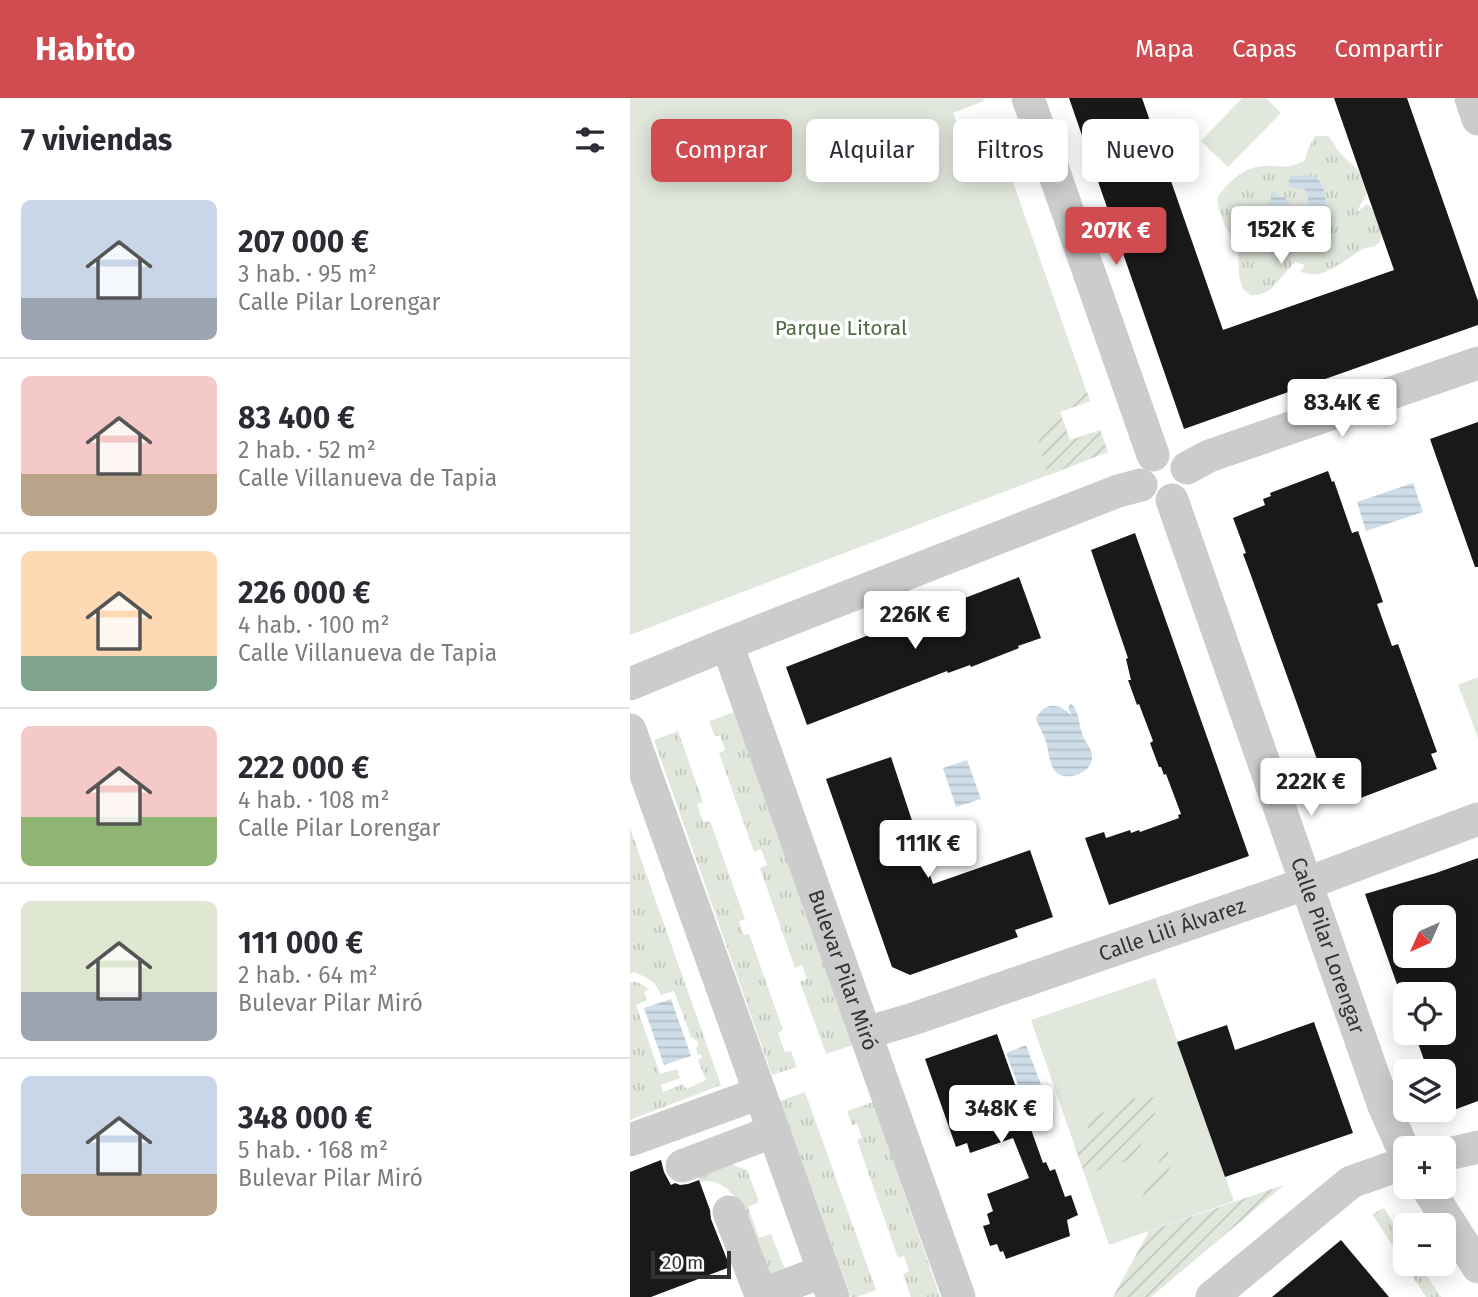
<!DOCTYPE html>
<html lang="es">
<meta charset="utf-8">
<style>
:root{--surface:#fff;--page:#f7f7f7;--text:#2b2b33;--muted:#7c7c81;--line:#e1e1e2;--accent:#d04c51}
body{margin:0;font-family:"Fira Sans",sans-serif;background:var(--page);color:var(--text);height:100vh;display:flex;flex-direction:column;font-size:26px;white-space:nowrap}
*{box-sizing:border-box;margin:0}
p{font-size:23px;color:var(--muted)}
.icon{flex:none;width:38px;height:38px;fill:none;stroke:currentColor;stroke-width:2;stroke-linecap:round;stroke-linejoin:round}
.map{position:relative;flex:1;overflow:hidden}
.details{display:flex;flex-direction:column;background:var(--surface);width:630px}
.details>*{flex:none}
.guide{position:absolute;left:21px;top:21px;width:665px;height:63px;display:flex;gap:14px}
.needle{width:46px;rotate:225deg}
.controls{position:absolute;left:763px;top:807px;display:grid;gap:14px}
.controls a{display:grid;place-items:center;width:63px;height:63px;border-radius:10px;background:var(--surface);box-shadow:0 4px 18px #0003;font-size:35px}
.scale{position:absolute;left:21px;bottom:18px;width:80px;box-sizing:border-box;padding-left:7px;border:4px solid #323232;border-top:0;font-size:19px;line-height:24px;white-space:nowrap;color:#323232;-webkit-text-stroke:5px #fff;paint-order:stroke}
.price{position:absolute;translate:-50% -60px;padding:0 16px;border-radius:7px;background:#fff;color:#222;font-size:23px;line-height:46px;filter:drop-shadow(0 2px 4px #0008)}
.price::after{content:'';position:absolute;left:50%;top:42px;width:21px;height:16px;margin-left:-10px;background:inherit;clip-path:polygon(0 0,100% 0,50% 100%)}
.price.current{background:var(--accent);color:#fff}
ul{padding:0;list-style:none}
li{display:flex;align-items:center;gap:21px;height:175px;padding:0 21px}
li+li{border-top:2px solid var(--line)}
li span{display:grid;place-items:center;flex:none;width:196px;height:140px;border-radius:10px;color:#555}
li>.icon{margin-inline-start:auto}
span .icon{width:84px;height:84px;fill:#fffc;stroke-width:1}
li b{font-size:30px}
h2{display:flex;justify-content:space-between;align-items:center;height:84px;padding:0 21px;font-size:30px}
.chip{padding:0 24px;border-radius:10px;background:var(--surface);box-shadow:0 4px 18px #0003;font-size:24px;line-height:63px}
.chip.current{background:var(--accent);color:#fff}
header{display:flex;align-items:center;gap:42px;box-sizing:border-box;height:98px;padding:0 35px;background:var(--accent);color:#fff}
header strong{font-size:33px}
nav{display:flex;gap:38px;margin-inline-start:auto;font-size:24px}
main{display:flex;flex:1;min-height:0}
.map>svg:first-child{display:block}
.grass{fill:url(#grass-tufts)}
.park{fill:#e1e7dc}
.garden{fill:url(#garden-furrows)}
.water{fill:url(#water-rules)}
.building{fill:#191919;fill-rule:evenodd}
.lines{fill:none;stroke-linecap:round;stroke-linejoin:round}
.minor{stroke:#ccc;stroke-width:33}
.labels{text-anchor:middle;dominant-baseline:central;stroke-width:7;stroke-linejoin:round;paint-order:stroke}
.park-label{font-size:21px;fill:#546844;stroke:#fff}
.street-label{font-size:21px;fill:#323232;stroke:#fff}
</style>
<header>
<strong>Habito</strong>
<nav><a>Mapa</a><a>Capas</a><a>Compartir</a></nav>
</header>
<main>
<section class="details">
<h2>7 viviendas<svg class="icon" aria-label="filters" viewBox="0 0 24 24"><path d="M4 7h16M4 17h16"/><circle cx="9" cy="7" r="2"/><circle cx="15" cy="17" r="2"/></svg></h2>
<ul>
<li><span style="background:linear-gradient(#c9d6e8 70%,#9aa5b1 0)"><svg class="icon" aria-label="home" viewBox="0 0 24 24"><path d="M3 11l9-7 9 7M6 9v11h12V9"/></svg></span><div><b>207 000 €</b><p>3 hab. · 95 m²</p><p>Calle Pilar Lorengar</p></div></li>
<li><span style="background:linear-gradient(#f6c9c9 70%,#b9a48a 0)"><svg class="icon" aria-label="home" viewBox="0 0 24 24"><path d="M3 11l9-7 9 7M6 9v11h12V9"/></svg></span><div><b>83 400 €</b><p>2 hab. · 52 m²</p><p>Calle Villanueva de Tapia</p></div></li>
<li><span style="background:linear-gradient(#ffd9b3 75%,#7fa58c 0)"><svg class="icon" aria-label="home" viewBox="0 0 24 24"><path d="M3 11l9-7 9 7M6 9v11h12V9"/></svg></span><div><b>226 000 €</b><p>4 hab. · 100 m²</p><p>Calle Villanueva de Tapia</p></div></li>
<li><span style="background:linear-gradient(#f6c9c9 65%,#8fb573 0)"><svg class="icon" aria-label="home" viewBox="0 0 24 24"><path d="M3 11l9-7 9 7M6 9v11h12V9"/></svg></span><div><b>222 000 €</b><p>4 hab. · 108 m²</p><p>Calle Pilar Lorengar</p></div></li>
<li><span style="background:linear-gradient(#dfe7d0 65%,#9aa5b1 0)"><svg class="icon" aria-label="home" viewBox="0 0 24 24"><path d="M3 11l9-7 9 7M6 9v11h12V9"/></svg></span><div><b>111 000 €</b><p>2 hab. · 64 m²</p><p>Bulevar Pilar Miró</p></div></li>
<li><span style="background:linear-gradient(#c9d6e8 70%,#b9a48a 0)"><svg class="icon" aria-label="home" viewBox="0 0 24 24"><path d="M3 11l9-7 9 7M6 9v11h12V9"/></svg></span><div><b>348 000 €</b><p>5 hab. · 168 m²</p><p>Bulevar Pilar Miró</p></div></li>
</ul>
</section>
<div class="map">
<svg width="848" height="1199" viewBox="0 0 848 1199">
<defs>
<pattern id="grass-tufts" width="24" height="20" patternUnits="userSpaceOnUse" patternTransform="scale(1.75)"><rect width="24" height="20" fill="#e1e7dc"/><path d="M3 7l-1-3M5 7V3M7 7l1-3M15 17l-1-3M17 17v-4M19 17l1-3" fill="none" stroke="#c2c7bd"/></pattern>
<pattern id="garden-furrows" width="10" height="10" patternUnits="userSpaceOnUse" patternTransform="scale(1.75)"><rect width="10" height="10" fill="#e1e7dc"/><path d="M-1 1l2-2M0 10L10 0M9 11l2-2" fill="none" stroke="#c2c7bd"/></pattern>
<pattern id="water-rules" width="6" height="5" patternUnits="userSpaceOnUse" patternTransform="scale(1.75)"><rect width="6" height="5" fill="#cedde7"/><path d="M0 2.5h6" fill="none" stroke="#b1bec7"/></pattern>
</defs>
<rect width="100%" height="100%" fill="#fff"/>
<path class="grass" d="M685,38H698C704,44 706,51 711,56C720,66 739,77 737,93C736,100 729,108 727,114L737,106L747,117L752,138C750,142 750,144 746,147C742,150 735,149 731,152C719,160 701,174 687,176C681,177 676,175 670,174L675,167L665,164L640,192L629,197H621L613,191L609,179L608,150L595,128L589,112L587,100C599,83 615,67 637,68C654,68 660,71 675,62L679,49Z
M104,614L223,947L196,956L170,884L177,881L172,867L165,870L130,770L137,767L131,751L124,754L89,655L95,652L90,637L85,639L79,623Z
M48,633L73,704L67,706L73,724L80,723L115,821L109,824L114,837L119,836L153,932L148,935L155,954L161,953L167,969L142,977L24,642Z
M0,730L91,987L0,1022V884H7L19,891L14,894L17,902L6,907L30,976L47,971L50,980L31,987L33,994L53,986L56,991L76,982L68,962L72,960L70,956L68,957L66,951L68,948V944L61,939L44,893L31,897C27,884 16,879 4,874L0,876Z
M175,994L246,1192L227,1199H221L150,1003Z
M243,1004L310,1199H281L273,1176L279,1173L274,1158L268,1160L227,1042L232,1040L227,1026L222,1027L217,1013Z
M98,1065L117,1072L129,1104L118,1109L129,1140L141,1136L156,1174L140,1179C135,1166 129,1152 123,1138C114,1114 102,1078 70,1084L67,1077Z
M754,1110L775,1144V1166H789L811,1199H796L742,1116Z"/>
<path class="park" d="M0,0H353L354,3L323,15L335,47L366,36L460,303L430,314L440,342L470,332L478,354L0,537Z
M612,0H636L651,15L598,69L571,43Z
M848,579V640L828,587Z
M525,880L604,1103L479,1147L401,922Z"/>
<path class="garden" d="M457,294L460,303L430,314L440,342L470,332L478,354L419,377L413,364L409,343L422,317L440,303Z
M501,999L513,1003L524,999L525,1016L505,1060L455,1077L445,1049L455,1042L460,1020L485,1009L489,1003Z
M536,1049L542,1066L522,1101L506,1112Z
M654,1087L521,1199H483L519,1133Z"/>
<path class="water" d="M662,78C668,78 679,77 685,79C694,84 697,102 696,112C695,123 688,129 692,139L683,138C669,149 665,151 646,152L642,157L639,155C638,147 636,146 632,140C622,126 631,112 641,102V95L644,94L649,99H654L664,112H673C679,105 680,100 675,91L663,90L659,87V81Z
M783,385L793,414L736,433L727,404Z
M441,605C450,615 448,624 452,635C454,644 463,650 462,660C462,676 433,685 424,672C422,669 421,665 420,662C418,655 418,648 415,641C413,634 408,628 406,621C415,602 431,606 442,618L438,610Z
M337,662L351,701L326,709L313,670Z
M41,901L61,958L34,967L14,910Z
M396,947L424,1021L404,1029L376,955Z"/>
<path class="building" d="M439,0H512L593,232L764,172L704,0H777L848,203V227L554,331Z
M848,324V469H845L800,341Z
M698,373L702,384L704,383L722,435L728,433L753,504L747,506L762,548L768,546L807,654L801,656L807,671L720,704L709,706L703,691L699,693L694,681L619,472L613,456L616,455L603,420L635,407L633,401L641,398L640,395Z
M505,435L619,758L479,807L455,740L474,734L476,740L500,732L501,735L509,732L510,734L549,720L548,717L551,716L536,676L534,677L531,669H529L520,645L523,643L509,606L507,607L498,582H501L496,561L498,560L461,452Z
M389,479L411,540L388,548L389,550L341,569L340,567L318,575L317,573L177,627L156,569Z
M261,659L303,786L400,752L423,819L385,832L388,839L280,877L262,869L196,681Z
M848,760V1003L813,1016L812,1012H814V973H798L784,934H814V896H775V909L735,796L806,775ZM775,819H814V858H775Z
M684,924L723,1035L595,1079L547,944L597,927L605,952Z
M367,936L413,1065L416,1064L420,1073L425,1071L435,1099L441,1097L448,1117L437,1122L440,1138L376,1161L373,1153L370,1154L367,1146L360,1148L353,1128L360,1126L357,1116L363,1113L357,1096L399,1080L383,1040L340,1055L337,1045L326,1049L295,961Z
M31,1062L34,1074L41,1087L45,1085L50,1087L58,1086L69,1082L80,1112L81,1121L100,1169L21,1199H0V1074Z
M711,1142L759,1199H642Z"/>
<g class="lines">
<g class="minor">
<path d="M398,0L523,357"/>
<path d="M841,0L848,21"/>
<path d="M557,370L579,358L848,265"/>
<path id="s1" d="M542,402L754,1008L775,1055"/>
<path id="s2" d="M97,546L329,1199"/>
<path d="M0,586L97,546L488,393L511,387"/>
<path d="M0,632L203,1199"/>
<path id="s3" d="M235,935L280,922L675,786L848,721"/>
<path d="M0,1042L130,995"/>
<path d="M814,1057L848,1049"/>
<path d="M52,1068L144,1033"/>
<path d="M796,1088L848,1169"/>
<path d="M99,1114L131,1197L194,1173"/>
<path d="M582,1199L721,1084L775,1065"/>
</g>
</g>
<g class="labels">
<g class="park-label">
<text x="211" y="230">Parque Litoral</text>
</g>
<g class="street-label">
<text stroke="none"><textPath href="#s3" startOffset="324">Calle Lili Álvarez</textPath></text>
<text stroke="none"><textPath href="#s1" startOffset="472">Calle Pilar Lorengar</textPath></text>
<text stroke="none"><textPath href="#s2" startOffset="346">Bulevar Pilar Miró</textPath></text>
</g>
</g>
</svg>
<div class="controls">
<a><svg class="needle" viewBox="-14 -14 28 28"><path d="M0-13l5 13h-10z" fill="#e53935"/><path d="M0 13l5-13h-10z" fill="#7c7c81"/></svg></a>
<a><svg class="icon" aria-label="locate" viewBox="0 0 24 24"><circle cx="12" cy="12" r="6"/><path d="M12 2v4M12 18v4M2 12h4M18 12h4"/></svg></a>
<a><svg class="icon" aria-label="layers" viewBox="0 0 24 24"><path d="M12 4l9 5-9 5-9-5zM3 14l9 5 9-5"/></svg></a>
<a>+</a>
<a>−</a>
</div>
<div class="scale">20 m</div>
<b class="price" style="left:651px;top:168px">152K €</b>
<b class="price current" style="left:486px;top:169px">207K €</b>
<b class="price" style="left:712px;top:341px">83.4K €</b>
<b class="price" style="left:285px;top:553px">226K €</b>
<b class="price" style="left:681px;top:720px">222K €</b>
<b class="price" style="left:298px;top:782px">111K €</b>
<b class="price" style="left:371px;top:1047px">348K €</b>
<div class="guide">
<a class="chip current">Comprar</a>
<a class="chip">Alquilar</a>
<a class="chip">Filtros</a>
<a class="chip">Nuevo</a>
</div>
</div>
</main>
